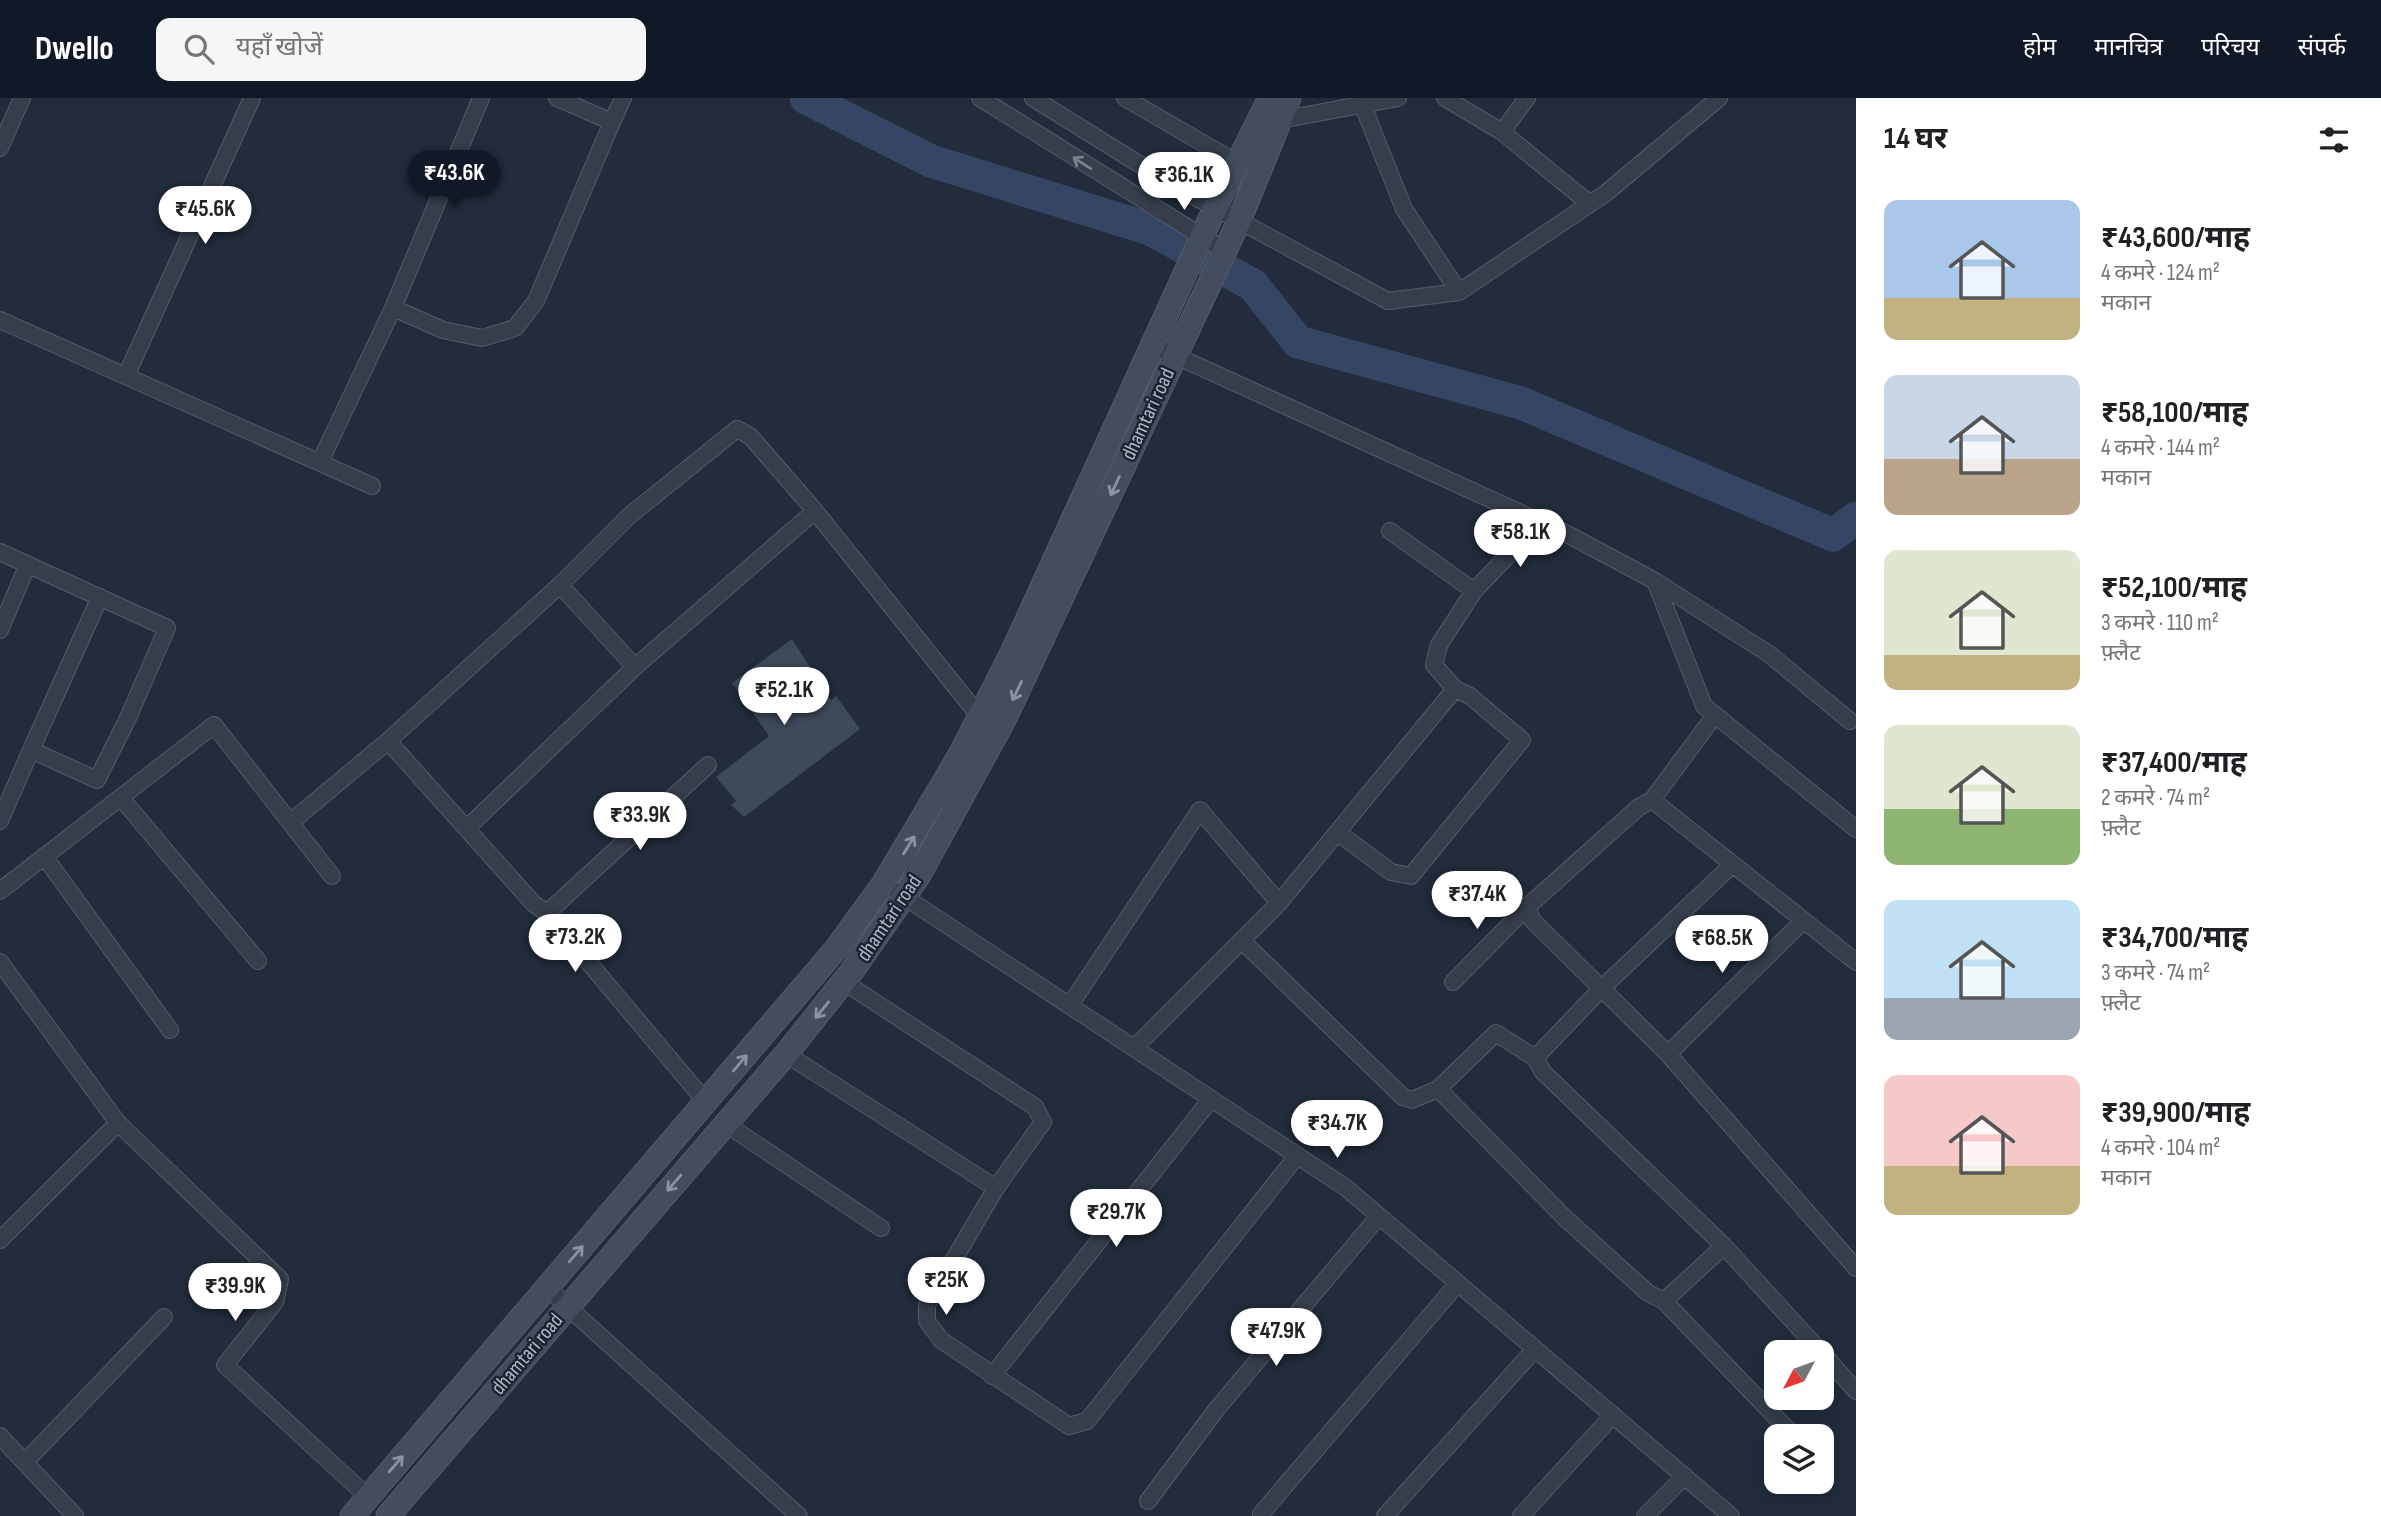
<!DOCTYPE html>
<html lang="hi">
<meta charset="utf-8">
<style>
:root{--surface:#fff;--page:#f6f6f6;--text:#202124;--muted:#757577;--accent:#111827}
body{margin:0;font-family:"Sofia Sans Condensed","Noto Sans Devanagari",sans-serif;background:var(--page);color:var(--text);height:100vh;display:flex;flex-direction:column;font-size:26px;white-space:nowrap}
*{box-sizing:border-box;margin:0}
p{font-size:23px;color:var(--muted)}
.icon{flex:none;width:38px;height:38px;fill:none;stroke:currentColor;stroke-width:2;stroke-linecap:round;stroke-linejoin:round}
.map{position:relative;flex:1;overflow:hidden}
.drawer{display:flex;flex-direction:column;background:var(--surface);width:525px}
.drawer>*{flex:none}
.needle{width:46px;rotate:229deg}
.fabs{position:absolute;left:1764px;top:1242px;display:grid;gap:14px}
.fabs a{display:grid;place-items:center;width:70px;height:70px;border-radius:14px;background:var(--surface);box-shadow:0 4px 18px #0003;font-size:35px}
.price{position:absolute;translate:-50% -60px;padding:0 16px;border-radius:24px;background:#fff;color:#222;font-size:23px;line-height:46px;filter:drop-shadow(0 2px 4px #0008)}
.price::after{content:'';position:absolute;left:50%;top:42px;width:21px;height:16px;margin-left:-10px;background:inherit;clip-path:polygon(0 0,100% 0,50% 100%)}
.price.selected{background:var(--accent);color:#fff}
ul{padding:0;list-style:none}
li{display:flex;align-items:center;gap:21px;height:175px;padding:0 28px}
li span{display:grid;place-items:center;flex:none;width:196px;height:140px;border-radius:14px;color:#555}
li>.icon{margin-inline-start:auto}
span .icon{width:84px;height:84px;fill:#fffc;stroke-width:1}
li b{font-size:30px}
h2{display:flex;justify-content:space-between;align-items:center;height:84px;padding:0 28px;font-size:30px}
header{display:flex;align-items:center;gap:42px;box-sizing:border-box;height:98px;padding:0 35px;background:var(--accent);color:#fff}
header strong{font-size:33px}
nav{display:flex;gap:38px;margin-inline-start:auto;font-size:24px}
.search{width:490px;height:63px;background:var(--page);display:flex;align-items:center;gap:18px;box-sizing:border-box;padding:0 24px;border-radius:14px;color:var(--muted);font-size:26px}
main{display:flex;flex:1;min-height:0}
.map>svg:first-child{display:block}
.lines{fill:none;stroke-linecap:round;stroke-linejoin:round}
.river{stroke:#354664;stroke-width:33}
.building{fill:#3e4a5b}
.minor-casing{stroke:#545c6a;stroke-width:18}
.secondary-casing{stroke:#545c6a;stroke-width:25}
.minor{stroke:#363e4c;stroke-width:16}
.secondary{stroke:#444d5f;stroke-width:23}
.oneway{stroke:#7a8290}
.oneway2{stroke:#8b93a3}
.labels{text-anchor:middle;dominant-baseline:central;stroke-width:5;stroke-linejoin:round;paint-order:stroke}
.street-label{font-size:21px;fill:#b1b9c8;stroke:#1b2331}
</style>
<header>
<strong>Dwello</strong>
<div class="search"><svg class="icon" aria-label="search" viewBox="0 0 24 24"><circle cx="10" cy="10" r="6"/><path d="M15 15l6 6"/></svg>यहाँ खोजें</div>
<nav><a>होम</a><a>मानचित्र</a><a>परिचय</a><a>संपर्क</a></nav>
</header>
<main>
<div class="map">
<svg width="1856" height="1418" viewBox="0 0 1856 1418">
<rect width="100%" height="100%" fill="#222c3c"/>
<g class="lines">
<path class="river" d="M806,0L931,63L1150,131L1253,187L1298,244L1521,305L1833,437L1856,420"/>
</g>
<path class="building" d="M792,541L831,602L836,598L860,631L744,719L731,707L736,703L716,679L769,638L732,585Z"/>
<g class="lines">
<g class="minor-casing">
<path id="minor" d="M980,0L1225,153
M1033,0L1171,86L1388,203L1459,194L1606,95L1719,0
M1125,0L1237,65
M1445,0L1502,34L1590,106
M1363,8L1404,111L1459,194
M1280,22L1398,0
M612,24L623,0
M1502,34L1527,0
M0,50L22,0
M393,210L443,232L482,240L515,230L536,203L612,24L557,0
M0,222L372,388
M1152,247L1569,437L1655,483L1704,608L1856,731
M126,278L252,0
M320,364L393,210L481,0
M0,454L167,530L128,620L97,682L31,652L0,723
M1655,483L1769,556L1850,623
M560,487L635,569
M1474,493L1540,424
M0,532L28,466
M1715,617L1652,702L1639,709L1527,809L1533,823L1668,956L1856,1170
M388,643L534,806L547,815L706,1004
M31,652L100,499
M122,701L258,863
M1652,702L1856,864
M291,724L388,643L560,487L629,418L737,331L750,338L815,413L980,619
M467,730L635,569L815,413
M1337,734L1391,774L1411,778L1522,642L1470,598L1455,591L1434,567L1439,547L1474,493L1390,433
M44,758L170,932
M0,793L214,627L332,778
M897,794L1345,1089L1731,1418
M547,815L708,667
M1242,843L1403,999L1412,1002L1438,991L1496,935L1535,960L1543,974L1724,1148L1822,1255
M0,864L118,1025L280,1181L275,1204L225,1267L368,1399
M844,884L1035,1009L1043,1024L996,1090L927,1207V1223L941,1242L1069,1328L1087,1323L1297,1058
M1453,884L1527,809
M1070,907L1200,712L1279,805
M1134,950L1279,805L1455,591
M786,956L996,1090
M1668,956L1802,824
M1535,960L1601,891L1732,767
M1438,991L1565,1120L1648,1195L1664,1203L1792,1336
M726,1026L881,1130
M0,1142L118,1025
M547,1190L799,1418
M1664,1203L1724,1148
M1822,1255L1856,1293
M992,1278L1211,1001
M0,1338L75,1418
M25,1364L164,1219
M1148,1403L1216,1312L1379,1118
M1262,1418L1261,1416L1458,1185
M1385,1418L1535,1251
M1521,1418L1613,1317
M1645,1418L1685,1378"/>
</g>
<g class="secondary-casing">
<path id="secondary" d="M352,1418L836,851L884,785L960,657L1012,555L1215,110L1270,0
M388,1418L786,956L852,873L919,777L1005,620L1239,123L1289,0"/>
</g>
<use href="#minor" class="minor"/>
<use href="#secondary" class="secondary"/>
</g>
<defs><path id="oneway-shaft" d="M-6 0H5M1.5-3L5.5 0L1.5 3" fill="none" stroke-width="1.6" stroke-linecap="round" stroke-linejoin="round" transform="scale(1.75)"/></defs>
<use class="oneway" href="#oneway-shaft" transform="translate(1082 65) rotate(-148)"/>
<g class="oneway2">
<use href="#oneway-shaft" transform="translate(1115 388) rotate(115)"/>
<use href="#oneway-shaft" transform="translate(1017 593) rotate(115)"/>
<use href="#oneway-shaft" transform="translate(909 747) rotate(-58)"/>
<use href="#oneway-shaft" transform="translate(822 912) rotate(129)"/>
<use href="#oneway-shaft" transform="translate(740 965) rotate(-50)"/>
<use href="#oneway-shaft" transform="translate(674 1085) rotate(131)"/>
<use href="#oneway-shaft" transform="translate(576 1156) rotate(-49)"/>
<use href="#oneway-shaft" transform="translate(396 1366) rotate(-49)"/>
</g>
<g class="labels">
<g class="street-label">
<text transform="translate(1148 316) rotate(-65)">dhamtari road</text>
<text transform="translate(889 820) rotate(-56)">dhamtari road</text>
<text transform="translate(527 1256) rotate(-50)">dhamtari road</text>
</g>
</g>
</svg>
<div class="fabs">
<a><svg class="needle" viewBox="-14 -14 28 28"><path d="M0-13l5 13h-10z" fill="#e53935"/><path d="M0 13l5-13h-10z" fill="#757577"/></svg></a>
<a><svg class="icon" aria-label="layers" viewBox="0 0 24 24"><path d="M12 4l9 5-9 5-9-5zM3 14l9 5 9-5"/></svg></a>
</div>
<b class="price selected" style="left:454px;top:112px">₹43.6K</b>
<b class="price" style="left:1184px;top:114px">₹36.1K</b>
<b class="price" style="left:205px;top:148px">₹45.6K</b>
<b class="price" style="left:1520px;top:471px">₹58.1K</b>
<b class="price" style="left:784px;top:629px">₹52.1K</b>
<b class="price" style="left:640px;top:754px">₹33.9K</b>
<b class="price" style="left:1477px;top:833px">₹37.4K</b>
<b class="price" style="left:575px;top:876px">₹73.2K</b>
<b class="price" style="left:1722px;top:877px">₹68.5K</b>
<b class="price" style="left:1337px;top:1062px">₹34.7K</b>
<b class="price" style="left:1116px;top:1151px">₹29.7K</b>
<b class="price" style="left:946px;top:1219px">₹25K</b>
<b class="price" style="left:235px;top:1225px">₹39.9K</b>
<b class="price" style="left:1276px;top:1270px">₹47.9K</b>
</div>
<section class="drawer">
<h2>14 घर<svg class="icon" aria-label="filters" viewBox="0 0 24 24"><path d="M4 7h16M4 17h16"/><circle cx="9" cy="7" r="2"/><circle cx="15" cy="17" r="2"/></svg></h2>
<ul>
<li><span style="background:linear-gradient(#a9c7e8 70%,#c2b280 0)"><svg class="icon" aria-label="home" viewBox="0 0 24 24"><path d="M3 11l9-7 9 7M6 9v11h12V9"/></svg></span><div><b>₹43,600/माह</b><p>4 कमरे · 124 m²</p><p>मकान</p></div></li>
<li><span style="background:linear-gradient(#c9d6e8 60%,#b9a48a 0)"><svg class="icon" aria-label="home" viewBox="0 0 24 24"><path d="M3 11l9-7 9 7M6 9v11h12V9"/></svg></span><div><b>₹58,100/माह</b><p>4 कमरे · 144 m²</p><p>मकान</p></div></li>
<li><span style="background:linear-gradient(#dfe7d0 75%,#c2b280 0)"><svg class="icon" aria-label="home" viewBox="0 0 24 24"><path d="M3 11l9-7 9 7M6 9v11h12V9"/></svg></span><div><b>₹52,100/माह</b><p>3 कमरे · 110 m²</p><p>फ़्लैट</p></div></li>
<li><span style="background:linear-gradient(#dfe7d0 60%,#8fb573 0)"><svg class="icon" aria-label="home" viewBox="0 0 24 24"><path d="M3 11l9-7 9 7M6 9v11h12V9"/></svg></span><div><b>₹37,400/माह</b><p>2 कमरे · 74 m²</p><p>फ़्लैट</p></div></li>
<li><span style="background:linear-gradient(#bfe0f5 70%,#9aa5b1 0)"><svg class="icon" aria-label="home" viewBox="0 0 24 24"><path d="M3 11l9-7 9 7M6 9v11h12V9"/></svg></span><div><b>₹34,700/माह</b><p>3 कमरे · 74 m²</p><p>फ़्लैट</p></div></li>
<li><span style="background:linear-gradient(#f6c9c9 65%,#c2b280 0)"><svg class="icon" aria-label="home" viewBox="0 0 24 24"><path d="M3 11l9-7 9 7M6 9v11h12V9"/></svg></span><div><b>₹39,900/माह</b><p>4 कमरे · 104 m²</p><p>मकान</p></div></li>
</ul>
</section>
</main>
